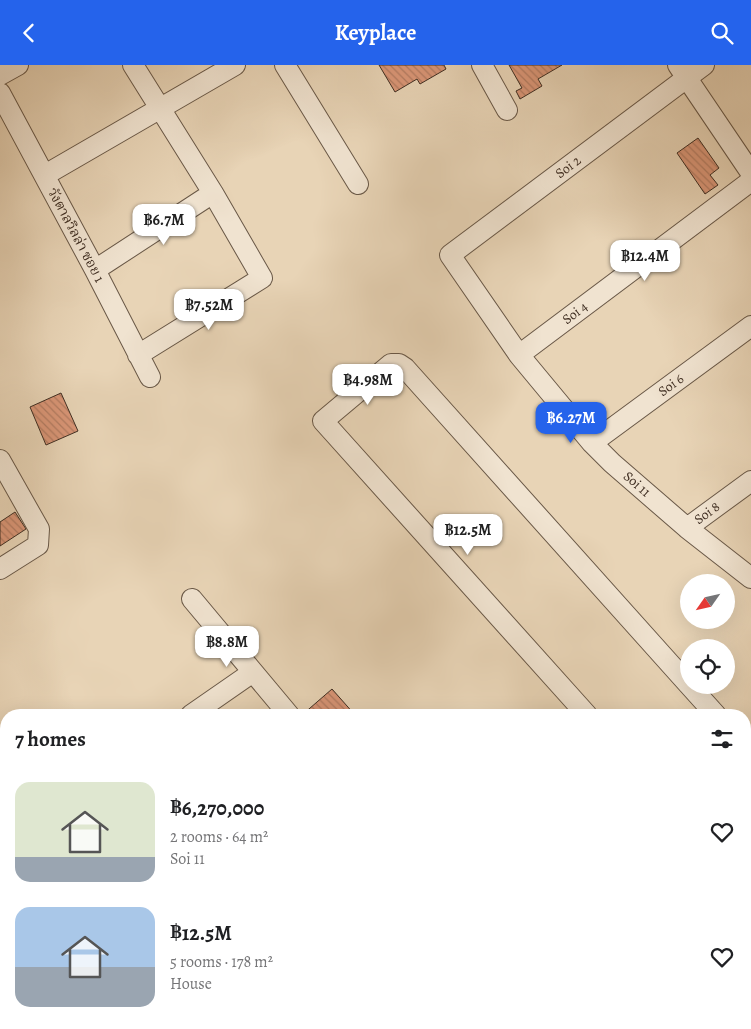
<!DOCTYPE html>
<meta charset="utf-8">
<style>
:root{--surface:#fff;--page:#f6f6f6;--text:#202124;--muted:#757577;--accent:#2563eb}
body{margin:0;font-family:Alegreya,"Noto Serif Thai",serif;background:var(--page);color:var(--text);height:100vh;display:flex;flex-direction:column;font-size:19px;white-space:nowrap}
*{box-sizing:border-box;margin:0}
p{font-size:16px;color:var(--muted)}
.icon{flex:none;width:28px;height:28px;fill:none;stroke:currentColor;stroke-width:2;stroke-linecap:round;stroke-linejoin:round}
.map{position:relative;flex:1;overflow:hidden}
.panel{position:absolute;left:0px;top:644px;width:751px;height:321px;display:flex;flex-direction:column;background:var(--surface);border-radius:20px 20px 0 0;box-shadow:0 5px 20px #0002}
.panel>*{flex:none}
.needle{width:32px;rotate:236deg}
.controls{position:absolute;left:680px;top:509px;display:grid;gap:10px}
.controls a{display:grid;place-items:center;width:55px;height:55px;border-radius:50%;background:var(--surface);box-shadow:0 5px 20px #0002;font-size:25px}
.price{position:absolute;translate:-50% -42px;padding:0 11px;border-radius:10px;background:#fff;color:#222;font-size:16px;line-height:32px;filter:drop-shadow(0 1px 2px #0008)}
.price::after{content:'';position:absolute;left:50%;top:30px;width:15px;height:11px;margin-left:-8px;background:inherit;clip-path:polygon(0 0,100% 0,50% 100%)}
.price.on{background:var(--accent);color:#fff}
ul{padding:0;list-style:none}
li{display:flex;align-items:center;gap:15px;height:125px;padding:0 15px}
li span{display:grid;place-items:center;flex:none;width:140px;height:100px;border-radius:15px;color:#555}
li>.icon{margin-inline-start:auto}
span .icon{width:60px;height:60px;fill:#fffc;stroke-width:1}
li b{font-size:21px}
h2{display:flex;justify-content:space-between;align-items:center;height:60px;padding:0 15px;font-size:21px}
header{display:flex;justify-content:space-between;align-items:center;height:65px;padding:0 15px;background:var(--accent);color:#fff;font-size:22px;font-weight:700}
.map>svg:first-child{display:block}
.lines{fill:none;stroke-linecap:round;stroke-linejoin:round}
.stream{stroke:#76807b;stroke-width:5}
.building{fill:url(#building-back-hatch);stroke:#3f2e22}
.minor-casing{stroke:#695847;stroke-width:22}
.minor{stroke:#f0e3d0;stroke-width:20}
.labels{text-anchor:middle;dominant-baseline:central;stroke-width:4;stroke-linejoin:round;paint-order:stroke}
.street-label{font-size:14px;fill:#3f2e22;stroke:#f0e3d0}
</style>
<header><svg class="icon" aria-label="back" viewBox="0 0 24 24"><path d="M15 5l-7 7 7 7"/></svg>Keyplace<svg class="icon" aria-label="search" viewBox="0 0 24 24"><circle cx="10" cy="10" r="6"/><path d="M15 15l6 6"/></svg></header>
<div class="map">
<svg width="751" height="964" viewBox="0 0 751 964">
<defs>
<pattern id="building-back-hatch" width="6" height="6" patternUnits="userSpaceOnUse" patternTransform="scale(1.25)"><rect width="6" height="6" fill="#da9677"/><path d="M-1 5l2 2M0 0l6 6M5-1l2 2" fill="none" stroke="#b27b61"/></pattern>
</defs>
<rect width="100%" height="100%" fill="#e8d4b6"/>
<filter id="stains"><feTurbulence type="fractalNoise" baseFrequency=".004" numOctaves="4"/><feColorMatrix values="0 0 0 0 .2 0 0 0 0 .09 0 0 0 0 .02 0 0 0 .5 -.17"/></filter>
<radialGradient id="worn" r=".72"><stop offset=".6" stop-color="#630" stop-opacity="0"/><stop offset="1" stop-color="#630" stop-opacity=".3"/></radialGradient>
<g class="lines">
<path class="stream" d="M745,716L751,714"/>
</g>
<path class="building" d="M379,0H444L446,4L420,19L417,14L395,27Z
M509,0H562L538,14L542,21L520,34L516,26L522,23Z
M698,73L719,103L710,110L718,120L705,129L677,88Z
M61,328L78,366L46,380L30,342Z
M15,447L26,464L0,481V457Z
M332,624L355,650H302Z"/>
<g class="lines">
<g class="minor-casing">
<path id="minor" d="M133,0L213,128L262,213L138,290
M285,0L358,119
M482,0L507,45
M678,0L751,108
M704,0L450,190L519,290L592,378L612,398L687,463L751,513
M0,10L18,0
M0,28L95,205L150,312
M45,110L235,0
M95,205L213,128
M519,290L751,116
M592,378L751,261
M0,395L39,464L38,480L0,504
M687,463L751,416
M192,534L289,650
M689,620L716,650
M191,650L253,607
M587,650L323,356L391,299H399L405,303L689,620
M745,683L751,689
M0,821L6,828
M129,959L137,964
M482,959V964
M711,959L712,964
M195,964L200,959"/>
</g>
<use href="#minor" class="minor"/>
</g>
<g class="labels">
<g class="street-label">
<text transform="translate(568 102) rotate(-37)">Soi 2</text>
<text transform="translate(76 170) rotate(62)">วังตาลวิลล่า ซอย 1</text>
<text transform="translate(575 248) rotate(-37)">Soi 4</text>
<text transform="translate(671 320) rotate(-36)">Soi 6</text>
<text transform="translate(637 419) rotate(41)">Soi 11</text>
<text transform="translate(707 448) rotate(-36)">Soi 8</text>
</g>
</g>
<rect width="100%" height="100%" filter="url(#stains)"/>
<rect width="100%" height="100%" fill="url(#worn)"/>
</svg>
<div class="controls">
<a><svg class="needle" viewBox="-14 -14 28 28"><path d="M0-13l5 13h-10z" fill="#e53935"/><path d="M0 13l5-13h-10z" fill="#757577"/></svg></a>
<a><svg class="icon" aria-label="locate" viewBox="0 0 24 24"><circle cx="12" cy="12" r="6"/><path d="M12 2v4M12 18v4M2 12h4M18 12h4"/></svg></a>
</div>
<b class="price" style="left:164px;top:181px">฿6.7M</b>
<b class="price" style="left:645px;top:217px">฿12.4M</b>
<b class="price" style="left:209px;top:266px">฿7.52M</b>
<b class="price" style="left:368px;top:341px">฿4.98M</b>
<b class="price on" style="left:571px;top:379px">฿6.27M</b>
<b class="price" style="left:468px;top:491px">฿12.5M</b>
<b class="price" style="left:227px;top:603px">฿8.8M</b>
<section class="panel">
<h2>7 homes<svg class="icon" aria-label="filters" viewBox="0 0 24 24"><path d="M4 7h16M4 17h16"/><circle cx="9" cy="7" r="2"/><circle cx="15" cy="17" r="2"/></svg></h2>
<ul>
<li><span style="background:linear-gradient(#dfe7d0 75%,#9aa5b1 0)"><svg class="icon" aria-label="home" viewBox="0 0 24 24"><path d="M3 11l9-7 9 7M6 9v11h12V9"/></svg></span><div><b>฿6,270,000</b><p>2 rooms · 64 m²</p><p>Soi 11</p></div><svg class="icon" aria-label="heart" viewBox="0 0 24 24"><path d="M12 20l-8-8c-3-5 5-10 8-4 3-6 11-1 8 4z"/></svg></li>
<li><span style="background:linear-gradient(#a9c7e8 60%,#9aa5b1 0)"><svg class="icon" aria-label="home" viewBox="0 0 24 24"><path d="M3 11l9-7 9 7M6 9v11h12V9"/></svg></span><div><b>฿12.5M</b><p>5 rooms · 178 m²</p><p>House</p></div><svg class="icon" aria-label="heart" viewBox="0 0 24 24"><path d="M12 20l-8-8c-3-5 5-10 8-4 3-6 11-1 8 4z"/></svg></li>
</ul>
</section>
</div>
